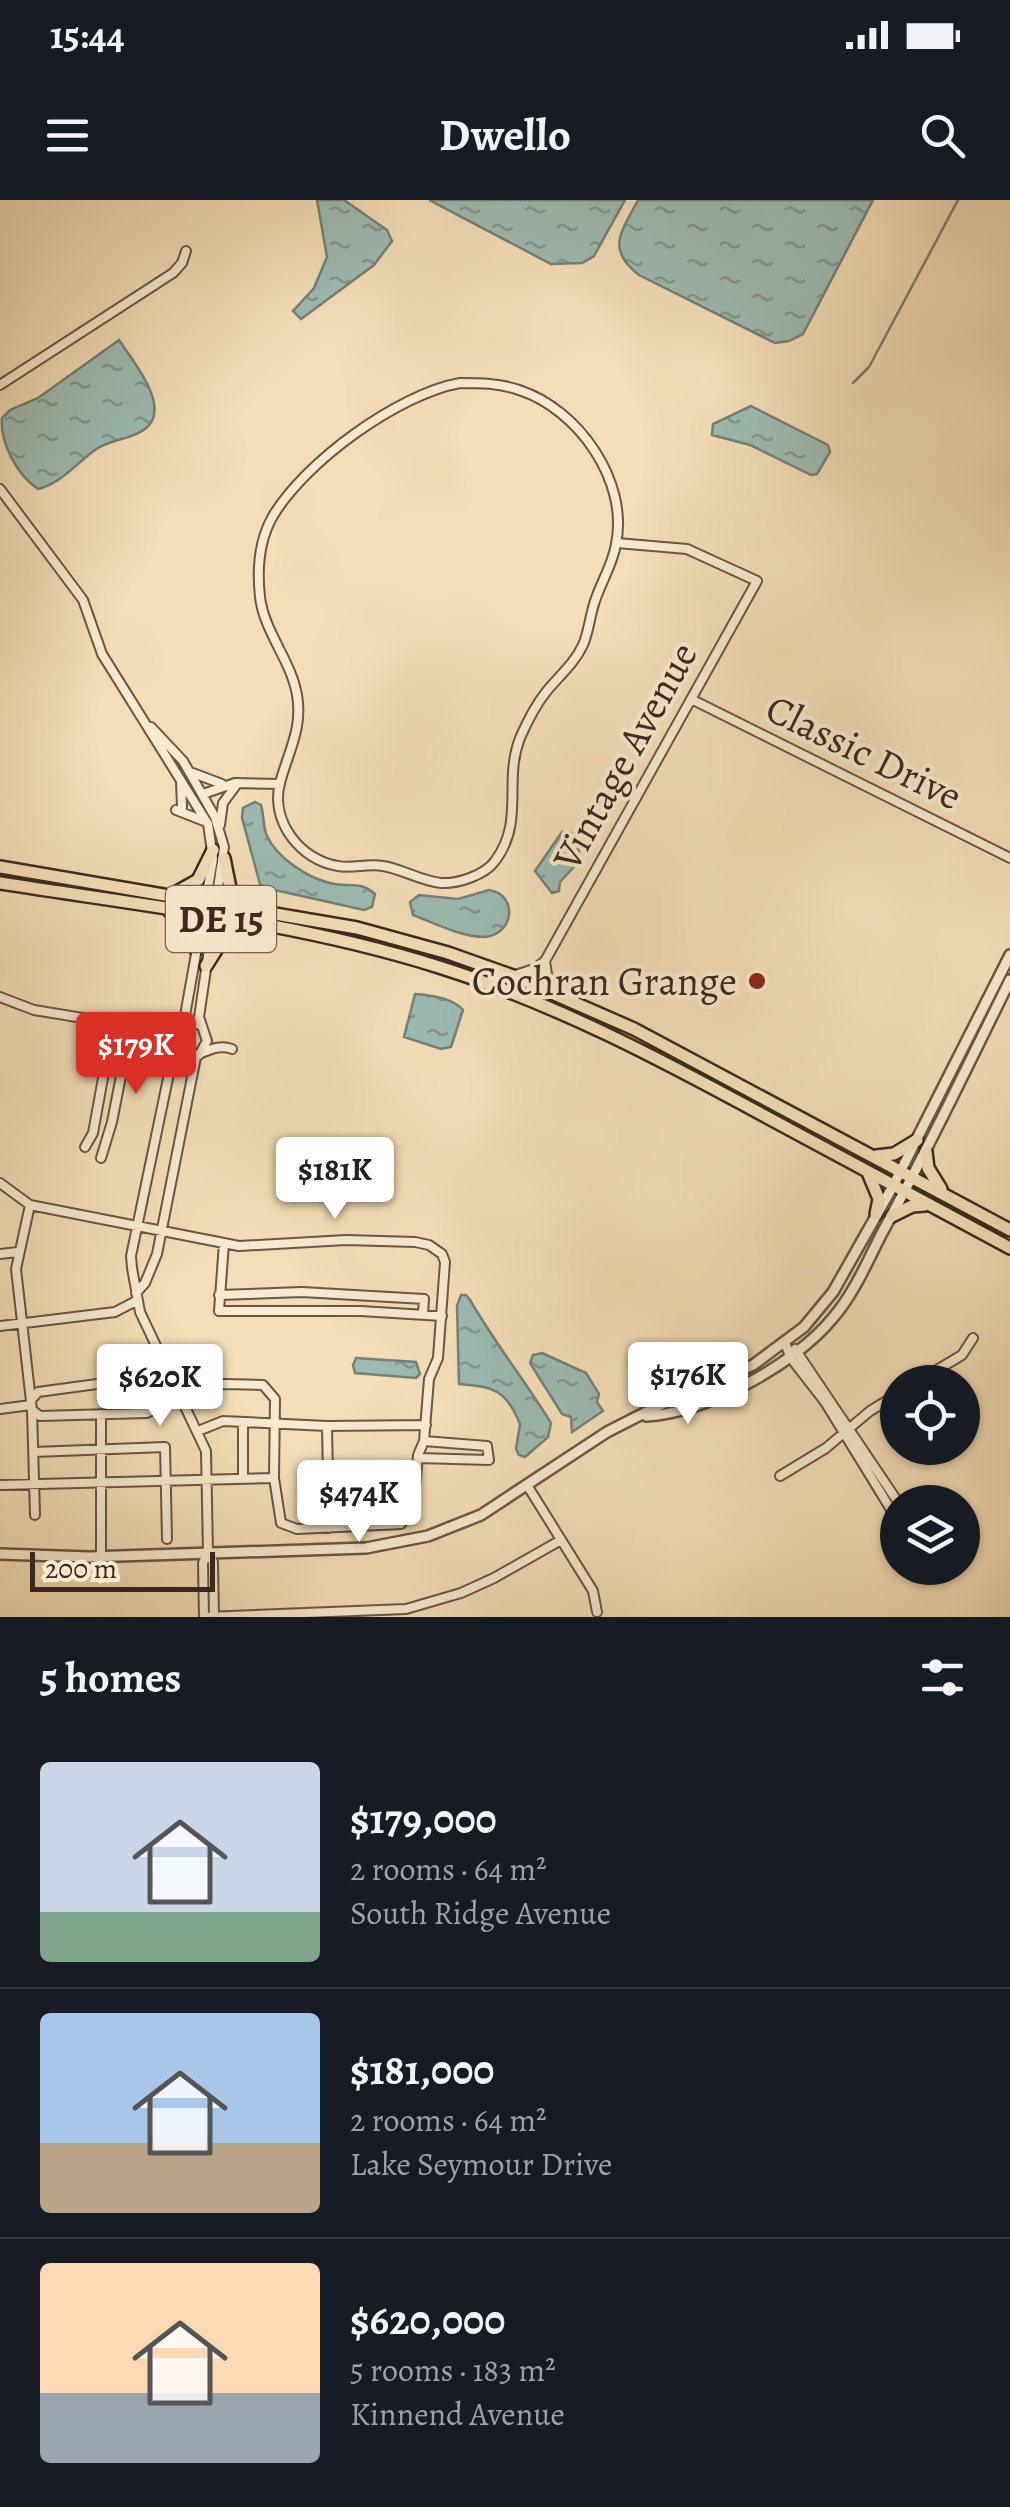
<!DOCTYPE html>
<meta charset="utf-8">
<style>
:root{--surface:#171b24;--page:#20242c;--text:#f1f3f6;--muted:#9ea1a6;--line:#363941;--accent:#d93025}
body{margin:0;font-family:Alegreya,serif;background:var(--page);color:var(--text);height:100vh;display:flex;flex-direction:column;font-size:38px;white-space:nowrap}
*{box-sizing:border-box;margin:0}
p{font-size:32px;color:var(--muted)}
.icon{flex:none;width:55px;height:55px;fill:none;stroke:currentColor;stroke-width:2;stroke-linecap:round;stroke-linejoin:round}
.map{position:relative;height:1417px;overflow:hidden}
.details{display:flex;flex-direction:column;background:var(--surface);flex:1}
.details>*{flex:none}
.controls{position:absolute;left:880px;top:1165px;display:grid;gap:20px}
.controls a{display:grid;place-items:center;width:100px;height:100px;border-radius:50%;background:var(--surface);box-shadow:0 2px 8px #0004;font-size:50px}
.scale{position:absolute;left:30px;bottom:25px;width:185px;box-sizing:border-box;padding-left:10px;border:5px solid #3c281d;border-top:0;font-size:28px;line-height:35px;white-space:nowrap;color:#3c281d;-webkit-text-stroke:8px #f8ead0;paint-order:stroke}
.price{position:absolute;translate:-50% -85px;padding:0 22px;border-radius:10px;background:#fff;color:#222;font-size:32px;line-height:65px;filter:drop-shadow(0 2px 5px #0008)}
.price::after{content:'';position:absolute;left:50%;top:60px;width:30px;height:22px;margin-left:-15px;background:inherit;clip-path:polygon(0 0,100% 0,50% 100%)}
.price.current{background:var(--accent);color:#fff}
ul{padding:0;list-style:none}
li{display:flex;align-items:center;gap:30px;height:250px;padding:0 40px}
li+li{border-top:2px solid var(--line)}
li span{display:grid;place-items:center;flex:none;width:280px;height:200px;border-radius:10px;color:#555}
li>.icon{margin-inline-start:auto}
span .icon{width:120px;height:120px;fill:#fffc;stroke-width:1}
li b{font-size:42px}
h2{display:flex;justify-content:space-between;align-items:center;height:120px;padding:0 40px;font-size:42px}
.status{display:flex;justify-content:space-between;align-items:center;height:70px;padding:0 50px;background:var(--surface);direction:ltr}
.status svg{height:28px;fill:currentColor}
header{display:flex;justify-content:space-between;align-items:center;height:130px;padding:0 40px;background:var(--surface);font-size:45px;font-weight:700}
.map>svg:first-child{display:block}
.water{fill:url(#water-ripples);stroke:#768077;stroke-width:2.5}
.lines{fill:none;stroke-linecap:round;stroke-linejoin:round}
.stream{stroke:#768077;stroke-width:2.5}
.minor-casing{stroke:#6a5644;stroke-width:12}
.tertiary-casing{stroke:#6a5644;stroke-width:14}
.primary-casing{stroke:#3c281d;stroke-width:16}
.minor{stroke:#f8ead0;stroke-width:8}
.tertiary{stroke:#f8ead0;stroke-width:9}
.primary{stroke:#f4deb7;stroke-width:11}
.poi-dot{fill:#8f2418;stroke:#f8ead0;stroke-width:4}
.labels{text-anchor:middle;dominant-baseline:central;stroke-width:8;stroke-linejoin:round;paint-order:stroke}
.shield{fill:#f8ead0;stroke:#746253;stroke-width:2.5}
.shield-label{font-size:38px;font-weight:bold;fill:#3c281d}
.street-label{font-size:40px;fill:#3c281d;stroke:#f8ead0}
.poi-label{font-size:40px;fill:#3c281d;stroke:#f8ead0;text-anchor:end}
</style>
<div class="status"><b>15:44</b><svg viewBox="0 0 49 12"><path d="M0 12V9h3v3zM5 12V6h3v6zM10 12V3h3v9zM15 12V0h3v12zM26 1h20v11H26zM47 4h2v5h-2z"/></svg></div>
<header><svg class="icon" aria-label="menu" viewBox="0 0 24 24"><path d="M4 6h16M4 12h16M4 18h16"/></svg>Dwello<svg class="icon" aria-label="search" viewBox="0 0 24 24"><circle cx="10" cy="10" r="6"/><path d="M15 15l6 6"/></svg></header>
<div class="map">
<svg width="1010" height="1417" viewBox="0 0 1010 1417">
<defs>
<pattern id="water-ripples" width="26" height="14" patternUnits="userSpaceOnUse" patternTransform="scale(2.5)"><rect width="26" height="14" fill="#9cbbb3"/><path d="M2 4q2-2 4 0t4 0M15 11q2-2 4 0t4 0" fill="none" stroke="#809891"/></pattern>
</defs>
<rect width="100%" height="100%" fill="#f4deb7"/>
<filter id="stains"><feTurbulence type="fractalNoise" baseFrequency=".002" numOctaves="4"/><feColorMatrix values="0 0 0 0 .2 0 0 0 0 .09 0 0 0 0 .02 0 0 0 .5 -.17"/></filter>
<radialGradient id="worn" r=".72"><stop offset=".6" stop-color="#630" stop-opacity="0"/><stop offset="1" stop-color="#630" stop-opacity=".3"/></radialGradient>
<path class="water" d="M317,0H344L387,30L392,41L374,65L301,119L293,111L314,88L327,57Z
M429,0H625L594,56L582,63L551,64Z
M638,0H873L803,134L789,141L775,143L639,75C605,49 622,31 638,0Z
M119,140C132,160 173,208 145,229C131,240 110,239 95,250C77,263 60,284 38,289C17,275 0,243 2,218L10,210L38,198Z
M751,206L828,245L830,252L817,274L811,275L750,245L712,235L713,224Z
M255,602L261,605C264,615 263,627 267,636C277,658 308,678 330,683C348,688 360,680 375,694L372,707L364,710L266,688L260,684L242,618L243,608Z
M562,632H570L577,638L580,660L560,682L559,691L552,693L535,671Z
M489,690C518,694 515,735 484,737C461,737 434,723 413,715L410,702L419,695L458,699Z
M415,794C430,795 453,798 463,810L451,847L441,849L404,837Z
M461,1095H466L470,1100C495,1143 525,1181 551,1223L548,1237L525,1257L519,1255L516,1249L520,1224C506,1189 493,1187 459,1184L457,1106Z
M542,1153L586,1173L599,1194L597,1202L603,1211L572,1232L571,1217L562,1214L530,1163L533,1155Z
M356,1158L416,1162L420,1174L416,1178L355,1173L353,1165Z"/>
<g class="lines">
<path class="stream" d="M853,183L869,167L958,0"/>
<g class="minor-casing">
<path id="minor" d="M460,183C480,183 499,183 519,190C578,209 629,281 616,344C613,364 601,382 595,401C590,415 589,431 583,445C574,464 559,476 546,492C535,506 527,522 520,538C503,582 525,621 495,661C485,675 458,684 441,683C421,681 402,669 383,666C368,663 352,669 338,666C300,660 270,621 280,583C288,552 303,529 297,495C291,460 264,432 260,397C257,370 259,340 273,316C305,262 398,194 460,183Z
M0,185L173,73L182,63L186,51
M0,289L83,400L102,454L208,624L213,659L184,821
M691,499L1010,658
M151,527L183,561L215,617L224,647L199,817L207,841L199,855
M193,573L222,584
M181,582L182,607
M203,594L235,583L280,584
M176,610L204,621
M220,625L223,603L237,584
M545,761L548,781L555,793
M515,775L534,769L545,761L757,381L687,349L617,343
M0,797L34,810L150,829L188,820L202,826
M179,823L170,837L171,864L131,1056L132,1068L140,1112L206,1251L208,1352L203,1363L204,1417
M172,849C193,869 209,840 232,849
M85,947L93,933L113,823
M101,958L112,922L131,825
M0,983L30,1005L239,1046L346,1040L415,1042L429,1045L442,1054L445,1062L438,1158L429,1179L424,1241L418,1255L414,1300L409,1314L401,1324L297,1329L281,1323L274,1278L275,1199L263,1185L225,1184L198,1187L147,1213L40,1216L32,1210
M30,1005L16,1069L32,1210L35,1315
M224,1043L219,1111H361L442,1116
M0,1054L18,1052
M136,1093L145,1083L157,1054L196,857
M219,1095L302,1092L424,1099L423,1114
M0,1126L115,1112L136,1101
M785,1142L790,1157L825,1202L898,1321
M795,1149L898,1302
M917,1182L962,1155L973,1138
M31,1200L38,1192L134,1179L166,1165
M0,1209L31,1205
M101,1214V1356
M243,1223V1278
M327,1226L329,1328
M198,1231L223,1221L327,1226L426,1225
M34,1252L165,1247L167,1339
M418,1258L489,1260L487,1246L424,1241
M780,1276L826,1248L870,1211L898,1194
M0,1285L274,1278
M527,1285L593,1391L597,1412
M208,1352L213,1362L214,1416
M204,1417L406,1409L461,1393L494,1378L561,1340"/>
</g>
<g class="tertiary-casing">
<path id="tertiary" d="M646,1216C706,1213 794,1165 832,1119C854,1094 867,1062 882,1033C928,950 968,865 1010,780
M0,1354L89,1357L366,1348L428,1336L481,1315L607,1232L660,1205L753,1165L804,1127L833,1092L893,986L1010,755"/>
</g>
<g class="primary-casing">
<path id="primary" d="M224,658L230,688L247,706
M0,667L357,728L448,753L513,776L634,829L1010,1030
M0,683C146,706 297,722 439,767C554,803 658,858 763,915C845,959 928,1004 1010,1048
M175,693L198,680L213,650
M170,712L189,727L196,750
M206,766L225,736L248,726
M926,952L928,968L941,989
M876,956L894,954L917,940
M869,975L879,999L876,1014
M892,1016L912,1006L925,1005"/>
</g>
<use href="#minor" class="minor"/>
<use href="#tertiary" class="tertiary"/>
<use href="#primary" class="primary"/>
</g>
<circle class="poi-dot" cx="757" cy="781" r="10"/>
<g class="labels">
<rect class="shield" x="166" y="686" width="110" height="66" rx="8"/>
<g class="shield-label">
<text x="221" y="719">DE 15</text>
</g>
<g class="street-label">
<text transform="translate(864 552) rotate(26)">Classic Drive</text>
<text transform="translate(625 556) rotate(-61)">Vintage Avenue</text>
</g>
<g class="poi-label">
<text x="737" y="781">Cochran Grange</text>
</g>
</g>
<rect width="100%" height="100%" filter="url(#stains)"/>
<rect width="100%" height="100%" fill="url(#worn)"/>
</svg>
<div class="controls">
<a><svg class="icon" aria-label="locate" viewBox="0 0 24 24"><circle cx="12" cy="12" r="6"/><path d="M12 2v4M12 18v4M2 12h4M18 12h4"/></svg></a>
<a><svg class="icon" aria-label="layers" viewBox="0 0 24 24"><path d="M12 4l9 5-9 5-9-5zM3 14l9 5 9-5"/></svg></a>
</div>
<div class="scale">200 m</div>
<b class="price current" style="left:136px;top:897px">$179K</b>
<b class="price" style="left:335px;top:1022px">$181K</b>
<b class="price" style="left:688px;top:1227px">$176K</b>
<b class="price" style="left:160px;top:1229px">$620K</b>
<b class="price" style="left:359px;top:1345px">$474K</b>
</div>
<section class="details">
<h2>5 homes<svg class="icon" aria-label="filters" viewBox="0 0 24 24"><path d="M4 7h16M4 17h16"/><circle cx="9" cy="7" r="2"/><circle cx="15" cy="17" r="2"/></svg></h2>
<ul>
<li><span style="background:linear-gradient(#c9d6e8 75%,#7fa58c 0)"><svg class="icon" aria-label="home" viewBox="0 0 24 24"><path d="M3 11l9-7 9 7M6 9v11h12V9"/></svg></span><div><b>$179,000</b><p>2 rooms · 64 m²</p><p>South Ridge Avenue</p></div></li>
<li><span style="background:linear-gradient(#a9c7e8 65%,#b9a48a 0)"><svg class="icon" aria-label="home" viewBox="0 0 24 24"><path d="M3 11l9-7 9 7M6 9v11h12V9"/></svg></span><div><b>$181,000</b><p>2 rooms · 64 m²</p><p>Lake Seymour Drive</p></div></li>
<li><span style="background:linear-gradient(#ffd9b3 65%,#9aa5b1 0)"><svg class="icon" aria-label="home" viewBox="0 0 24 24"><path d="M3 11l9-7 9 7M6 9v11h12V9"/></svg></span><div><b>$620,000</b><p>5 rooms · 183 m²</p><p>Kinnend Avenue</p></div></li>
</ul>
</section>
